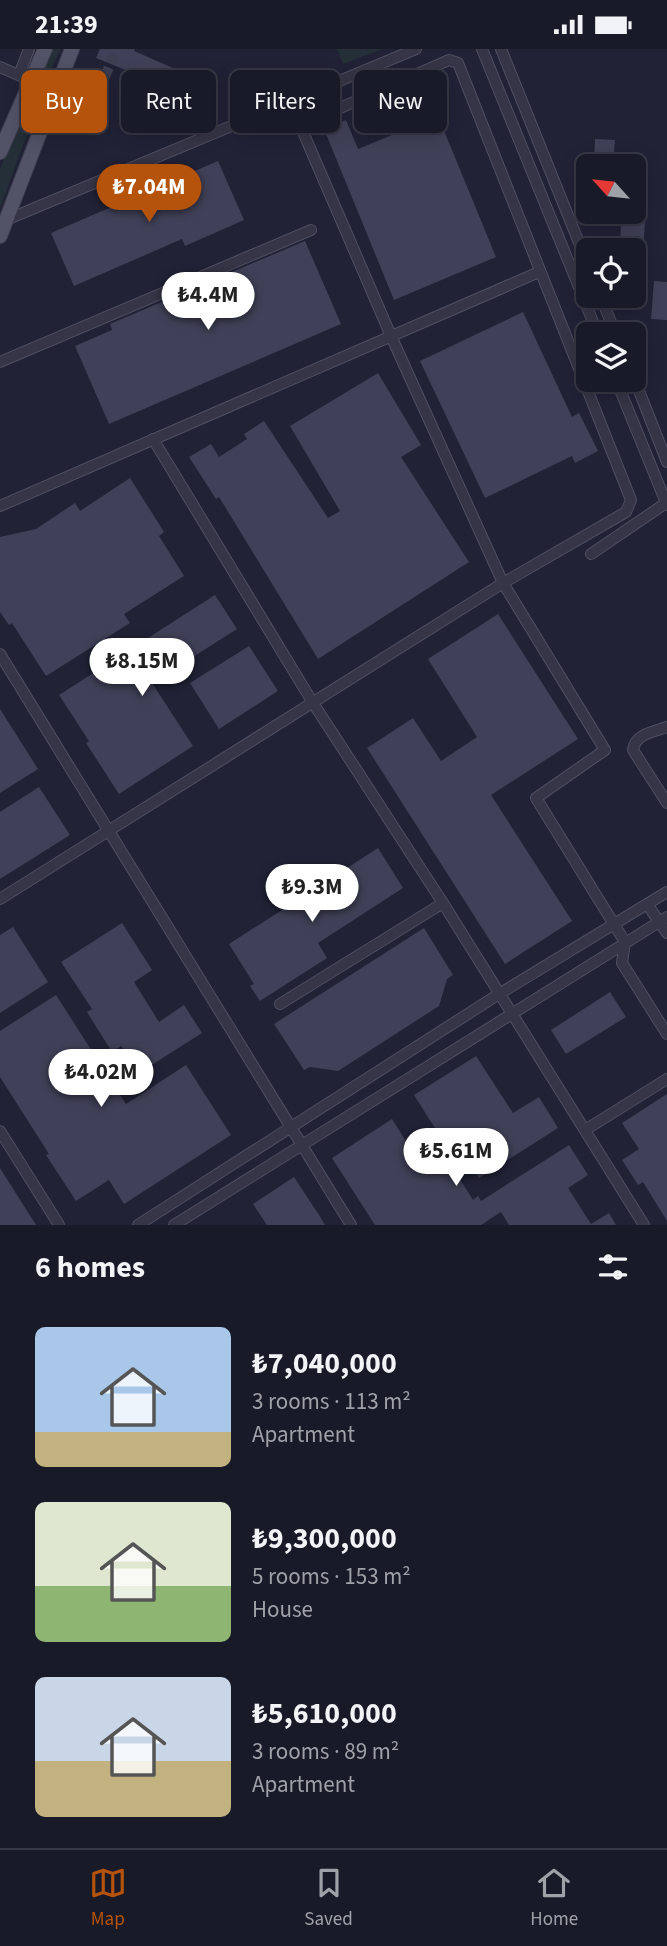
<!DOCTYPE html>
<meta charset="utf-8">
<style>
:root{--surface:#191a28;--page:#262734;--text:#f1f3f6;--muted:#9fa1a8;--line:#373845;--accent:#b45309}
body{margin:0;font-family:"Source Sans 3",sans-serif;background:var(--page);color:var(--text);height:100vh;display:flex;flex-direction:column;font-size:26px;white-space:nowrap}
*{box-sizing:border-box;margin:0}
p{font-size:23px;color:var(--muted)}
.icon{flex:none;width:38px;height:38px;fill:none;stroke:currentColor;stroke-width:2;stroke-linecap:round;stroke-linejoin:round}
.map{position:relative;height:1176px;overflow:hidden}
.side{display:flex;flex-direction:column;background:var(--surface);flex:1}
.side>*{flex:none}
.top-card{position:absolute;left:21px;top:21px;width:626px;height:63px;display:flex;gap:14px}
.needle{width:46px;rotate:297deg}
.controls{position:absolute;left:576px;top:105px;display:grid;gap:14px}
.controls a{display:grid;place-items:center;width:70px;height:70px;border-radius:10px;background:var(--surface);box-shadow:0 4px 18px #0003,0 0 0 2px var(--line);font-size:35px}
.price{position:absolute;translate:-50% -60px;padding:0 16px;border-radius:24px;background:#fff;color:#222;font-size:23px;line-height:46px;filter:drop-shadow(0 2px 4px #0008)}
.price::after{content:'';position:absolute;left:50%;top:42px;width:21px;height:16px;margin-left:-10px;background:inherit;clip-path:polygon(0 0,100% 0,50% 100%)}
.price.on{background:var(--accent);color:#fff}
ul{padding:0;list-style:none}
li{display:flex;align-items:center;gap:21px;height:175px;padding:0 35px}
li span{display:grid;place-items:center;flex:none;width:196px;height:140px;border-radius:10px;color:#555}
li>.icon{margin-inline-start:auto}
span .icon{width:84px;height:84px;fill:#fffc;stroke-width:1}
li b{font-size:30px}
h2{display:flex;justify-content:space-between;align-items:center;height:84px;padding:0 35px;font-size:30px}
.chip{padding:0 24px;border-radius:10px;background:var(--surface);box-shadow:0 4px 18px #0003,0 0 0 2px var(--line);font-size:24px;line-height:63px}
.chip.on{background:var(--accent);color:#fff}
.status{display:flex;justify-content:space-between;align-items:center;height:49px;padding:0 35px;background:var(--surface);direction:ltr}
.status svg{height:19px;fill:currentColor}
.menu{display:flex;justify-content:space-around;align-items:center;height:98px;border-top:2px solid var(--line);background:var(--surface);font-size:19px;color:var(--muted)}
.menu a{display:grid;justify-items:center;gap:4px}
.menu .on{color:var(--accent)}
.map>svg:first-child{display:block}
.green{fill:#242f38}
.building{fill:#404058}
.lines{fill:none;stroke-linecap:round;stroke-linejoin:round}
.minor-tunnel{stroke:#3d3e52;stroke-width:10;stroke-dasharray:10 5;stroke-linecap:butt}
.minor-casing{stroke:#4f4f62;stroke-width:12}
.major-casing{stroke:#3e3e50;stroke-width:16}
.minor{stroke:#353547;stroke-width:10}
.major{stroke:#525367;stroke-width:14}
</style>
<div class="status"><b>21:39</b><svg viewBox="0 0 49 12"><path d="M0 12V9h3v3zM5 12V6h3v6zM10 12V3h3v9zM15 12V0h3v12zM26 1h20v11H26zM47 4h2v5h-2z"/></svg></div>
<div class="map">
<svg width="667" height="1176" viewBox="0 0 667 1176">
<rect width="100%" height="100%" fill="#212236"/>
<path class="green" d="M51,0H61L52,18L0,159V120Z
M337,0H382L343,15Z"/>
<path class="building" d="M100,0H135L134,2L173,19L165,37L96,9Z
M438,67L496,208L394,251L324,80L346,71L358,100Z
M595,90L615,91L613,117H594Z
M218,112L244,171L185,197L182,190L74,237L51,184Z
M615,163H636L635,171L645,172L643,204L620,201L621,175L614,174Z
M305,192L341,275L109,375L75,297L112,281L110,275Z
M654,232L667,233V271L651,270Z
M523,263L572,368L579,364L598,402L575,414L572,407L485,449L420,312Z
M378,324L421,396L401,408L469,513L318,610L219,448L216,450L189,408L211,395L219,408L247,390L244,385L264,372L328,469L340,462L290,377Z
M130,429L164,483L159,487L184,527L124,565L130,574L46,627L12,574L9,576L0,563V488L36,480L75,454L80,462Z
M215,546L237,580L152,634L193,697L119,745L86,694L89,692L59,646Z
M498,565L578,690L491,746L572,872L505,915L367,699L413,669L441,712L477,688L428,610Z
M249,597L278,642L219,680L190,634Z
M0,660L38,720L0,744Z
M39,738L70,786L0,830V763Z
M378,799L403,839L318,894L327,909L260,952L250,937L254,935L229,895Z
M122,874L152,921L134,933L159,973L184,956L202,984L139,1024L121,997L112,1003L87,963L92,960L61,913Z
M13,878L48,933L0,964V886Z
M424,879L453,926L447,930L439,957L338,1022L310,1018L304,1021L274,975Z
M610,943L626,968L566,1005L551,981Z
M56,946L126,1055L186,1016L231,1086L124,1155L109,1131L76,1152L46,1106L49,1105L0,1028V982Z
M476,1007L513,1064L539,1048L558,1079L479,1129L454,1090L445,1095L414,1046Z
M667,1045V1172L643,1133L638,1136L622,1111L639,1100L622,1074Z
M392,1070L423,1119L444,1105L473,1151L478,1147L481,1152L569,1096L588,1126L568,1139L591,1175L609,1164L616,1176H509L501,1163L481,1176H375L332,1109Z
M0,1119L36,1176H0Z
M294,1128L319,1166L325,1176H267L253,1155Z"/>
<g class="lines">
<path class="minor-tunnel" d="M60,28H105L116,0"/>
<g class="minor-casing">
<path id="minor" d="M482,0L598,285
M501,0L588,216
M0,18L32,32
M19,26L29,0
M6,171L416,0
M600,247L616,285
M0,313L311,181
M634,329L667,413
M616,331L667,456
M153,390L313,654L443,854L644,1176
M0,457L539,223
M591,505L666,454
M0,605L351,1176
M667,678C653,683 635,685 633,701L667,754
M0,850L503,534L626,463L631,451L458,14L449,11L306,74L303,83L391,287L503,534L605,701L536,749L625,893L622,914L667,985
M647,855L667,884
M280,955L443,854
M585,1081L667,1030
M0,1082L59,1176
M138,1176L499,945L667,843
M174,1176L667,868"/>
</g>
<g class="major-casing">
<path id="major" d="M0,103L45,0
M0,187L72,0"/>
</g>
<use href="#minor" class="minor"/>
<use href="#major" class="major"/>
</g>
</svg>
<div class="controls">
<a><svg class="needle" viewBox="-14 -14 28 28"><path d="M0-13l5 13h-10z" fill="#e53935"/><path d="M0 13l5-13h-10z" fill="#9fa1a8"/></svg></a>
<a><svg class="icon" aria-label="locate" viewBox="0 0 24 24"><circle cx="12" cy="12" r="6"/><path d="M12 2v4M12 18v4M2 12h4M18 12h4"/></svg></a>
<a><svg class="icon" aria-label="layers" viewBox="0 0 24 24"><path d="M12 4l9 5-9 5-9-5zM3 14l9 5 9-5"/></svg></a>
</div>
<b class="price on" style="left:149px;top:175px">₺7.04M</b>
<b class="price" style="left:208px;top:283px">₺4.4M</b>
<b class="price" style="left:142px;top:649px">₺8.15M</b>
<b class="price" style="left:312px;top:875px">₺9.3M</b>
<b class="price" style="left:101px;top:1060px">₺4.02M</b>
<b class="price" style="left:456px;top:1139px">₺5.61M</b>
<div class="top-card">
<a class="chip on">Buy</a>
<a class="chip">Rent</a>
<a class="chip">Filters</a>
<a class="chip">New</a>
</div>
</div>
<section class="side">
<h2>6 homes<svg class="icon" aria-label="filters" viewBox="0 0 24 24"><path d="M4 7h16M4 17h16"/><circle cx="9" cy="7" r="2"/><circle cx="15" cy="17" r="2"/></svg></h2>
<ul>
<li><span style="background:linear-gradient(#a9c7e8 75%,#c2b280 0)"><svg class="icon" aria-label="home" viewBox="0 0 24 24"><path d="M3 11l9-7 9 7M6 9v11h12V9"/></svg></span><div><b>₺7,040,000</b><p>3 rooms · 113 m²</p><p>Apartment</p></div></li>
<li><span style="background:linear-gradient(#dfe7d0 60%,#8fb573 0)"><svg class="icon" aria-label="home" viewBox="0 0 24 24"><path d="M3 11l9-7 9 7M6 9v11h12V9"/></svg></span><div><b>₺9,300,000</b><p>5 rooms · 153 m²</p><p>House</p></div></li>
<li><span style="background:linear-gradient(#c9d6e8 60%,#c2b280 0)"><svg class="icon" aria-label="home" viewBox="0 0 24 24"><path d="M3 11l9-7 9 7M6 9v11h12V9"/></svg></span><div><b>₺5,610,000</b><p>3 rooms · 89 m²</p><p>Apartment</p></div></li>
</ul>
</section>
<nav class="menu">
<a class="on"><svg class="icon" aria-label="map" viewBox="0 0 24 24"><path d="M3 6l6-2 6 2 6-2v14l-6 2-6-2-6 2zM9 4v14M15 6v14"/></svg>Map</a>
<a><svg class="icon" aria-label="saved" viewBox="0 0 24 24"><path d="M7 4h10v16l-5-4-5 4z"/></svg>Saved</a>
<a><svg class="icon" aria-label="home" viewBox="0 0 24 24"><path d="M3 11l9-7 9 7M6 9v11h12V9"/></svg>Home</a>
</nav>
